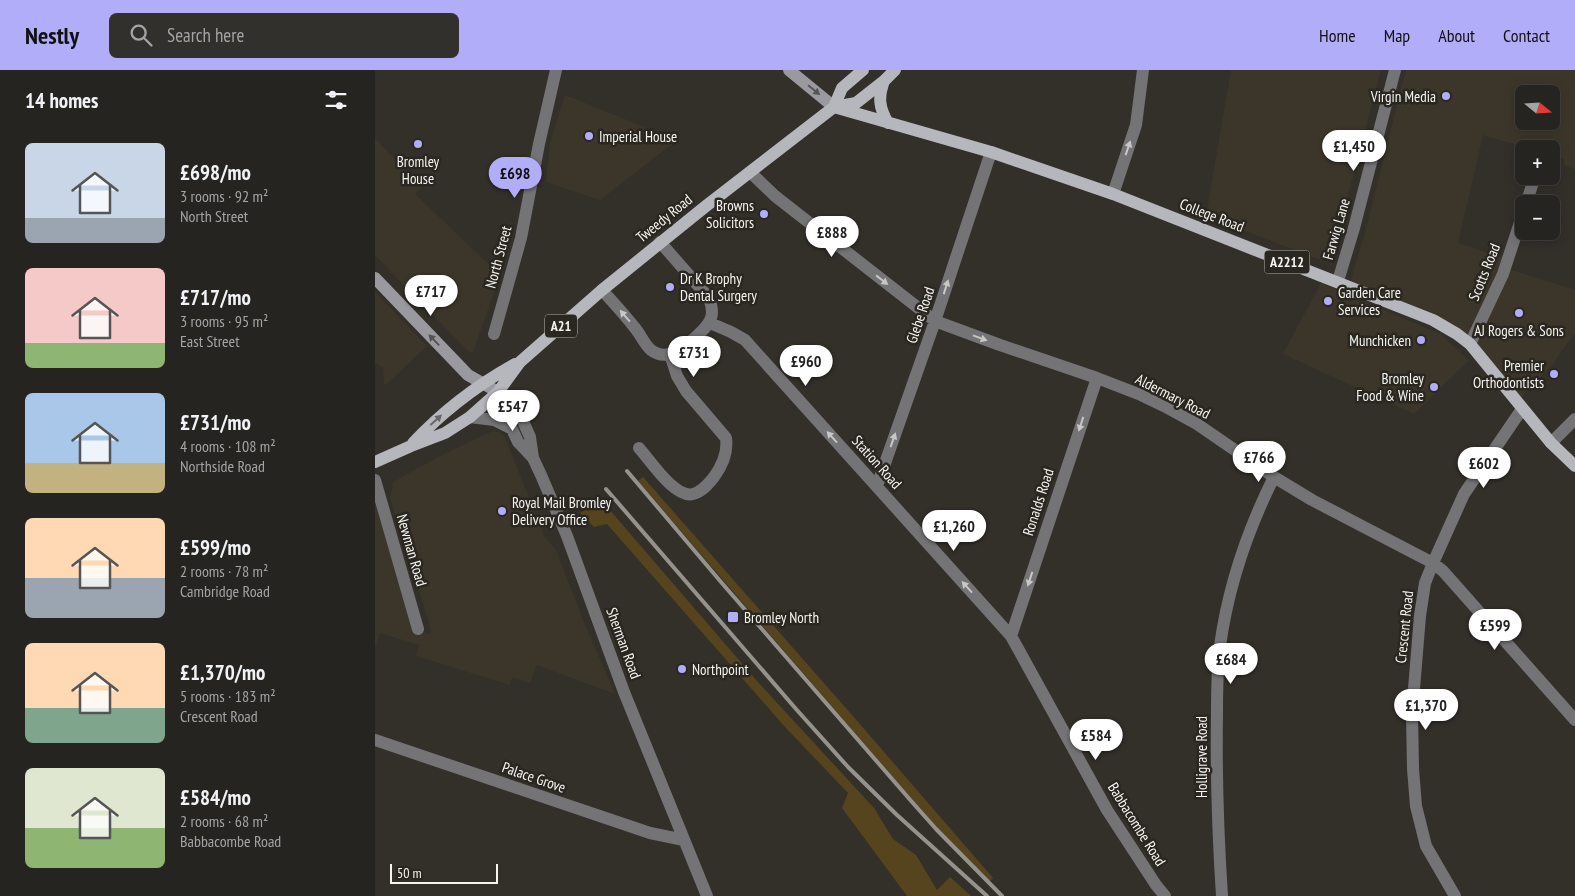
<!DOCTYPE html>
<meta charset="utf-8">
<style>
:root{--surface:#262420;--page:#32302d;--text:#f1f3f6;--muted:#a4a4a5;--line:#42413e;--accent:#b2adf9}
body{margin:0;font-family:"PT Sans Narrow",sans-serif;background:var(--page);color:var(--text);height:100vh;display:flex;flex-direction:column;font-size:19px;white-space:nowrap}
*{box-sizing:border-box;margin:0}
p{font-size:16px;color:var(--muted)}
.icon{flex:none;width:28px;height:28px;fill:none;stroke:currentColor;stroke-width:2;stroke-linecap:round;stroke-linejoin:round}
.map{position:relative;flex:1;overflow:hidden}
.side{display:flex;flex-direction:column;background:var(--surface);width:375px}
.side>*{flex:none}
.needle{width:32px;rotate:108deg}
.tools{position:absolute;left:1140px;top:15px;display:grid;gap:10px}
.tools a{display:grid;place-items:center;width:45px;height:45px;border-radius:8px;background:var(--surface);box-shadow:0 2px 12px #0003,0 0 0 1px var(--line);font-size:25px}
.scale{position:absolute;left:15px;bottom:12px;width:108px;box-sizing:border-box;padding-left:5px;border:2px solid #f6f4f0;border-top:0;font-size:14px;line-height:18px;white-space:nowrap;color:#f6f4f0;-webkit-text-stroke:4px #2a2721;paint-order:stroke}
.price{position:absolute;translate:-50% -42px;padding:0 11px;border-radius:18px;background:#fff;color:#222;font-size:16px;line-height:32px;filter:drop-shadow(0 1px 2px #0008)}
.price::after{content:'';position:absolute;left:50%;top:30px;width:15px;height:11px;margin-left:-8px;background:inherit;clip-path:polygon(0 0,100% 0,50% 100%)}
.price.active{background:var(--accent);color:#111}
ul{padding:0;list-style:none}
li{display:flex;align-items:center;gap:15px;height:125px;padding:0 25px}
li span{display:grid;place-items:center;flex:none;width:140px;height:100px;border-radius:8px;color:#555}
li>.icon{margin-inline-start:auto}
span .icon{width:60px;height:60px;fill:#fffc;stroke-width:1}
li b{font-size:21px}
h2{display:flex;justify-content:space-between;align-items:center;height:60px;padding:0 25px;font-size:21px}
header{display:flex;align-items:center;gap:30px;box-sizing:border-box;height:70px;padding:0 25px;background:var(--accent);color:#111}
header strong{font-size:24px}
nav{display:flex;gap:28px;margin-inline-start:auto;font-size:18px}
.search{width:350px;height:45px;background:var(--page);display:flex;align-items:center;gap:12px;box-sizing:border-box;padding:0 18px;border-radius:8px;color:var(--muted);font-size:19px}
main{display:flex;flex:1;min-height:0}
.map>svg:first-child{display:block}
.built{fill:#3c362a;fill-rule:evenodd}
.green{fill:#56441f}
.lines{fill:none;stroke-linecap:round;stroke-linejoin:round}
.street{stroke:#747477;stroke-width:12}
.secondary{stroke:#99999f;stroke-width:12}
.primary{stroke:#b6b6bd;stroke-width:12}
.rail{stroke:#95928e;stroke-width:4}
.oneway{fill:#565553}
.oneway2{fill:#c8c7c6}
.oneway3{fill:#696767}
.poi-dot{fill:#b2adf9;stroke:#2a2721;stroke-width:2}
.labels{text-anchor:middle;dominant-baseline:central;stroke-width:5;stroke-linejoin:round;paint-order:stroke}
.shield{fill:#2a2721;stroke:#b9b6b2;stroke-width:1}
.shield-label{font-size:14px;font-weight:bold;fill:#f6f4f0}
.poi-label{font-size:15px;fill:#f6f4f0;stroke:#2a2721;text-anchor:start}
.street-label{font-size:15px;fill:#f6f4f0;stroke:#2a2721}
</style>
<header>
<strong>Nestly</strong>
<div class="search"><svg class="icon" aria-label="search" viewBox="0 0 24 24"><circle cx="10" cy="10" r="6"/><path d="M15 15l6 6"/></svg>Search here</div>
<nav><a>Home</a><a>Map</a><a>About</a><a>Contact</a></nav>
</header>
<main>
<section class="side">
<h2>14 homes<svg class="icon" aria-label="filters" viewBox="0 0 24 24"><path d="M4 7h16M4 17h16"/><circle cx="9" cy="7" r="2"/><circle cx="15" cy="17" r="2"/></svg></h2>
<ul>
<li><span style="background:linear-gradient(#c9d6e8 75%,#9aa5b1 0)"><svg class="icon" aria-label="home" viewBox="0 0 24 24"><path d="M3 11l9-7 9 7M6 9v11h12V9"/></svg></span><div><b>£698/mo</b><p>3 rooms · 92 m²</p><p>North Street</p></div></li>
<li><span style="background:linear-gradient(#f6c9c9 75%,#8fb573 0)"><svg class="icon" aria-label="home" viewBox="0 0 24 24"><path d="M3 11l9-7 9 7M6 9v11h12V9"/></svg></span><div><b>£717/mo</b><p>3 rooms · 95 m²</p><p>East Street</p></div></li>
<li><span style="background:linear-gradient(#a9c7e8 70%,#c2b280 0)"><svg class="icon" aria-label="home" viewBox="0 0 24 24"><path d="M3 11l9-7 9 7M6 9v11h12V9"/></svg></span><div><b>£731/mo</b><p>4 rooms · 108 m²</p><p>Northside Road</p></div></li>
<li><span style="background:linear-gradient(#ffd9b3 60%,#9aa5b1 0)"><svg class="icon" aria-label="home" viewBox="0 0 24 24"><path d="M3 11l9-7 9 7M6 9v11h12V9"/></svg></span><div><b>£599/mo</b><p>2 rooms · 78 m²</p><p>Cambridge Road</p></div></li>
<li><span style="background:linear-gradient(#ffd9b3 65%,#7fa58c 0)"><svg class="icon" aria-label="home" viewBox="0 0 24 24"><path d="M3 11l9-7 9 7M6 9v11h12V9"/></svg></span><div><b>£1,370/mo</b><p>5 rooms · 183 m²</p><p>Crescent Road</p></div></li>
<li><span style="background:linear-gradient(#dfe7d0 60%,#8fb573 0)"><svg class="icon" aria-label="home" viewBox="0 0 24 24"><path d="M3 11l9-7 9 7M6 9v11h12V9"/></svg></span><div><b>£584/mo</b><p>2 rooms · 68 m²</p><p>Babbacombe Road</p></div></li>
</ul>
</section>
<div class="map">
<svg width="1200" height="826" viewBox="0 0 1200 826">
<rect width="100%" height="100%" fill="#33302a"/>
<path class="built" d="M856,0H1006L962,166L957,181L946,190L831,146Z
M1031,0H1200V99L1188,95L1189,89L1176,85V79H1156L1108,65L1083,173L1132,189L1130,198L1200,220V262L1183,286L1179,293L1142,332L1095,275L974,216L990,163ZM1149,24H1176V51H1149Z
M190,25L257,52L301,71L225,130L171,112L175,73Z
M0,68L46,118L40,124L125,205L98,282H94L0,185Z
M946,213L1065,264L1094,290L1039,344L908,284Z
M0,222L52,276L11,315L9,314L8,297L0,293Z
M118,361L124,362L129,365L169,466L181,480L210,555L240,624L162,595L155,613L137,607L135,615L41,586L44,575L5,563L1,576L0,575V433L38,559L55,564L56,559L15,428L18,412L69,384Z"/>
<path class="green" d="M268,407L484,653L618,808L614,812L557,753L263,411Z
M227,431L382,611L499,738L518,769L541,785L562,820L575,807L596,826H532L467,738L473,723L410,657L232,454L219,457L205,443Z"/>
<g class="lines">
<path class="street" d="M375,102L400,126L560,251L625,275L722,308L766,325L789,336L822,354L899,407L937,430L1058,493L1068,501L1200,650
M738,124L761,55L768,0
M1151,134L1160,106
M963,211L979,158L1020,0
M227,220C238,232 250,245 260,258C266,265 269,274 276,280C294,294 313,274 326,262C337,251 340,244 334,228L285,172
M335,253L356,262L370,270L636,566L732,740L781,815L790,826
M119,264L146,168L164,74L181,0
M1095,274L1128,204L1149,140
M123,322L137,330L143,340L155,367L158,388
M95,347L119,350L137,359L143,372L158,388L166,405L192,466L249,622L332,826
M1176,373L1200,349
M264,378C275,390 300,429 318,424C327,422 333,414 339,407C347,396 353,382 351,368L311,321L302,306L295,284
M0,410L43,559
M502,416L560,251L616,82
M636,566L722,308
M0,670L275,763L309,770
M847,826C843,765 841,705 842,644C842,622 842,598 845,576C853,518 873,459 899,407
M1080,826L1051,776L1041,736L1038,699L1037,643L1045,546L1050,513L1058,493L1089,424L1147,339"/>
<path class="secondary" d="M414,0L459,37
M0,208L93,305L123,322"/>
<path class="primary" d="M509,11C503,27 504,38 513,53
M459,37L616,82L738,124L1058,250L1082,264L1095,274L1176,373L1200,396
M459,37L467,18L488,0
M38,373C68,341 102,315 140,294
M0,392L36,376L70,363L95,347L123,322L145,292L227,220L331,136L459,37L481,33L509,11L520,0"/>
<path class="rail" d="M252,401L346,512L537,732L561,759L627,826
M231,419L421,639L473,697L522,745L612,826"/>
</g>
<defs><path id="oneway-solid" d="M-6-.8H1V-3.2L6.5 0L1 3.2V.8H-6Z" transform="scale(1.25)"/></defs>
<g class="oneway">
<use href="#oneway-solid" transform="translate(439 20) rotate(39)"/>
<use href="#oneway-solid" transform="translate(59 270) rotate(-134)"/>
</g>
<g class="oneway2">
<use href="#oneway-solid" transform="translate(753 78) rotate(-71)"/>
<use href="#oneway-solid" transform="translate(507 210) rotate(38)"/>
<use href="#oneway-solid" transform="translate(571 217) rotate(-72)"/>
<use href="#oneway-solid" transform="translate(250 246) rotate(-131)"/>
<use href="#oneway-solid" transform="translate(605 268) rotate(20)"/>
<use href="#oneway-solid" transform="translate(706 354) rotate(108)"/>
<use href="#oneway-solid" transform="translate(457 367) rotate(-132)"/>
<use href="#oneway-solid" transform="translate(518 370) rotate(-71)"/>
<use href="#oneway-solid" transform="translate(655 509) rotate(108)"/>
<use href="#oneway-solid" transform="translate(592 517) rotate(-132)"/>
</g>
<use class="oneway3" href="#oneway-solid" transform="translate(61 350) rotate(-42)"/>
<g class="poi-dot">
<circle cx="1071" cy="26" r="5"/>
<circle cx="214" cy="66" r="5"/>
<circle cx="43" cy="74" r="5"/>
<circle cx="389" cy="144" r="5"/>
<circle cx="295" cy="217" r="5"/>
<circle cx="953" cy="231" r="5"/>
<circle cx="1144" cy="243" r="5"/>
<circle cx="1046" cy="270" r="5"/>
<circle cx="1179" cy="304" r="5"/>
<circle cx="1059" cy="317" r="5"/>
<circle cx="127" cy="441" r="5"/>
<rect x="352" y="541" width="12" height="12" rx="2.5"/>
<circle cx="307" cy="599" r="5"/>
</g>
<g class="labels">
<g class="shield">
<rect x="889.5" y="180.5" width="45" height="23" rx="4"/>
<rect x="170" y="244.5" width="32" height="23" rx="4"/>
</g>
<g class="shield-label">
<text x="912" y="192">A2212</text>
<text x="186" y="256">A21</text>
</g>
<g class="poi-label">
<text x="1061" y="26" text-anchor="end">Virgin Media</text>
<text x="224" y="66">Imperial House</text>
<text x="43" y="91" text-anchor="middle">Bromley<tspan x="43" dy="17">House</tspan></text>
<text x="379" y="135" text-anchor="end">Browns<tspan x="379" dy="17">Solicitors</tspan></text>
<text x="305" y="208">Dr K Brophy<tspan x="305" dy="17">Dental Surgery</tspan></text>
<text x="963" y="222">Garden Care<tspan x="963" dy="17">Services</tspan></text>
<text x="1144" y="260" text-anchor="middle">AJ Rogers &amp; Sons</text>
<text x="1036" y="270" text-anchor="end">Munchicken</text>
<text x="1169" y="295" text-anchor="end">Premier<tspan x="1169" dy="17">Orthodontists</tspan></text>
<text x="1049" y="308" text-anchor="end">Bromley<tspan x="1049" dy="17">Food &amp; Wine</tspan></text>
<text x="137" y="432">Royal Mail Bromley<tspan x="137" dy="17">Delivery Office</tspan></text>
<text x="369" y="547">Bromley North</text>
<text x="317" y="599">Northpoint</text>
</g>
<g class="street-label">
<text transform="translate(837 145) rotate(21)">College Road</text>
<text transform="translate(289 148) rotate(-39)">Tweedy Road</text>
<text transform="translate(961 159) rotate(-74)">Farwig Lane</text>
<text transform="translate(123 187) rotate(-75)">North Street</text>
<text transform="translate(1109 202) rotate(-68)">Scotts Road</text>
<text transform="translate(545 245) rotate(-71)">Glebe Road</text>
<text transform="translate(798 326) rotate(27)">Aldermary Road</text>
<text transform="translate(502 392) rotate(48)">Station Road</text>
<text transform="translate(663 432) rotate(-72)">Ronalds Road</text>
<text transform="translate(37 480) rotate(74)">Newman Road</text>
<text transform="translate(1029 557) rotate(-84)">Crescent Road</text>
<text transform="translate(249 573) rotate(70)">Sherman Road</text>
<text transform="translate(826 687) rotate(-90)">Holligrave Road</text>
<text transform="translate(159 707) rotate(19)">Palace Grove</text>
<text transform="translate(762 754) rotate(58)">Babbacombe Road</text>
</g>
</g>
</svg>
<div class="tools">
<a><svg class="needle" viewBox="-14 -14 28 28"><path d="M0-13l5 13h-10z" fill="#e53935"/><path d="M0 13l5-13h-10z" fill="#a4a4a5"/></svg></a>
<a>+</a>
<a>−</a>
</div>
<div class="scale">50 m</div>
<b class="price" style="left:979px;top:102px">£1,450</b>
<b class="price active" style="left:140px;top:129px">£698</b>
<b class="price" style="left:457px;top:188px">£888</b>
<b class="price" style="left:56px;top:247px">£717</b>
<b class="price" style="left:319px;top:308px">£731</b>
<b class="price" style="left:431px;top:317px">£960</b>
<b class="price" style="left:138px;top:362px">£547</b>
<b class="price" style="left:884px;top:413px">£766</b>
<b class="price" style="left:1109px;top:419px">£602</b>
<b class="price" style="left:579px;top:482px">£1,260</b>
<b class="price" style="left:1120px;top:581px">£599</b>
<b class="price" style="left:856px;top:615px">£684</b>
<b class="price" style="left:1051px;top:661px">£1,370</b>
<b class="price" style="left:721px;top:691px">£584</b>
</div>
</main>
